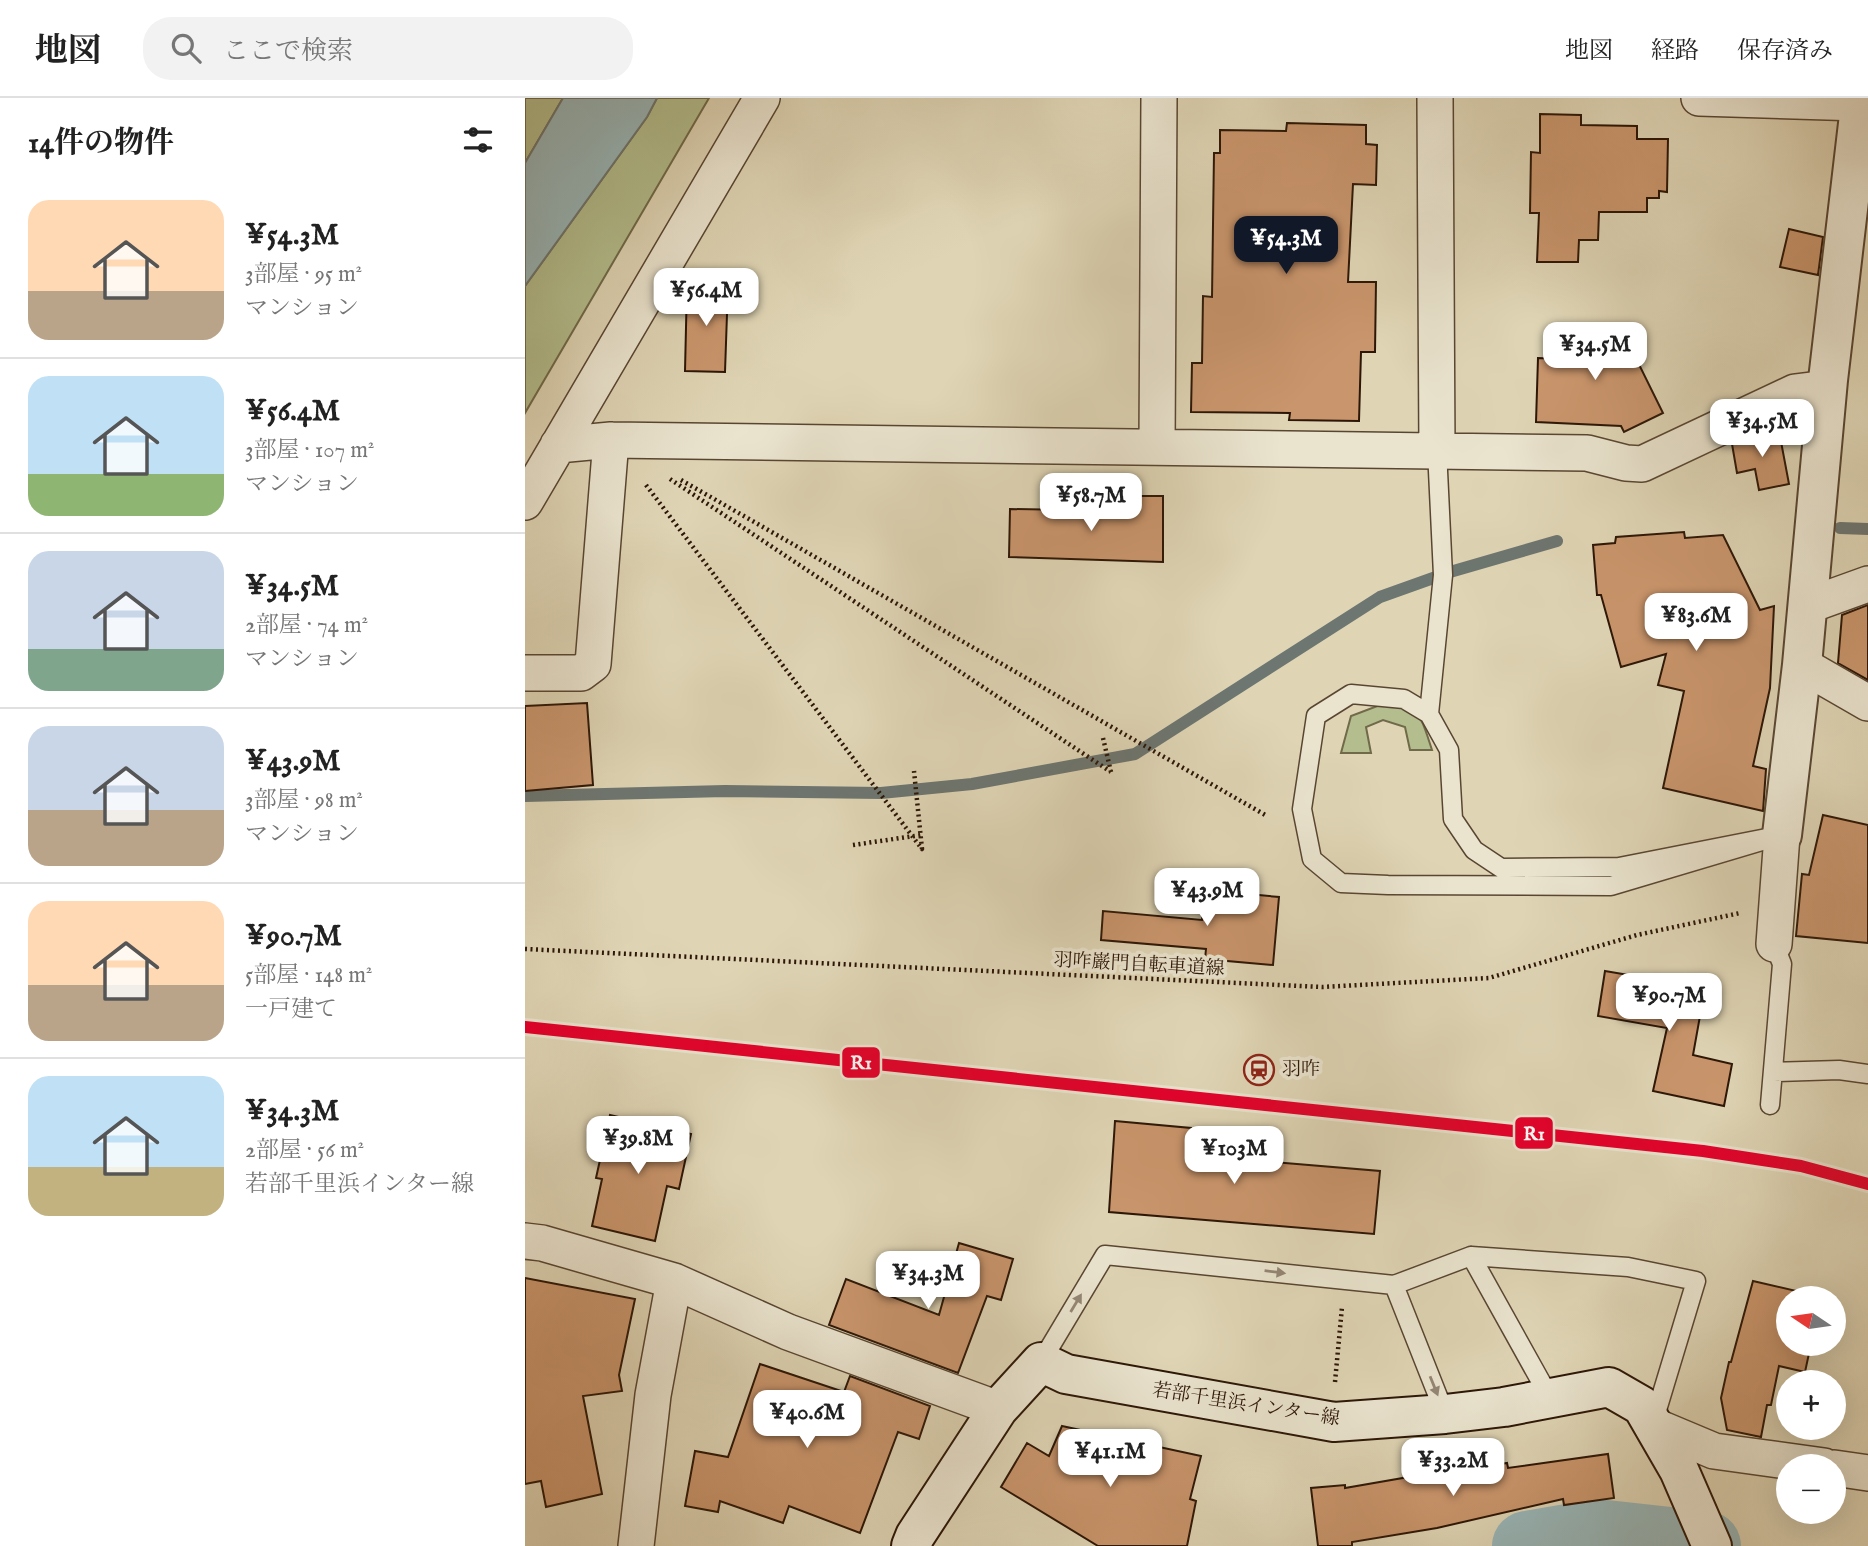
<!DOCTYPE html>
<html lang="ja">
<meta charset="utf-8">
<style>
:root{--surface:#fff;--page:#f2f2f2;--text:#222;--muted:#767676;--line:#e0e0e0;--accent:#111827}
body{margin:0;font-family:"IM FELL English","Noto Serif JP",serif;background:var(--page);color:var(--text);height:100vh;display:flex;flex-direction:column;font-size:26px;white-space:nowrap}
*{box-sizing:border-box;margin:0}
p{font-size:23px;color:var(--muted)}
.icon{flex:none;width:38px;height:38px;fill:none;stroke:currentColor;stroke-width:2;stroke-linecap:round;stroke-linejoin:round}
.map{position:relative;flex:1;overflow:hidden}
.panel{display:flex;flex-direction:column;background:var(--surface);width:525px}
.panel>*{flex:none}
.needle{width:46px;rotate:283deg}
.controls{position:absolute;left:1251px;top:1188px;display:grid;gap:14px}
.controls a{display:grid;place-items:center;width:70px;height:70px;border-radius:50%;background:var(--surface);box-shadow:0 7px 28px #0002;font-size:35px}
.price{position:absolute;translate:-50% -60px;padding:0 16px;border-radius:14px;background:#fff;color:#222;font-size:23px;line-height:46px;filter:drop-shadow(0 2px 4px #0008)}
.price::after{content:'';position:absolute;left:50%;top:42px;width:21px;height:16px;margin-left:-10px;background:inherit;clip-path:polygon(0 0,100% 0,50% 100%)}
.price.active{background:var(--accent);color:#fff}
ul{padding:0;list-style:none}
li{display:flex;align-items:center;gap:21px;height:175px;padding:0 28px}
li+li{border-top:2px solid var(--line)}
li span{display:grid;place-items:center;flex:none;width:196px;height:140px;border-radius:21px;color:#555}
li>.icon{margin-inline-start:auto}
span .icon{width:84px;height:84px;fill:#fffc;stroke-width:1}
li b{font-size:30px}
h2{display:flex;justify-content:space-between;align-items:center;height:84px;padding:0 28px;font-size:30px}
header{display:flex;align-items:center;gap:42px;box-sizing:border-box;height:98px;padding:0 35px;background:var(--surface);border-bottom:2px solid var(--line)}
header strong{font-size:33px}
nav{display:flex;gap:38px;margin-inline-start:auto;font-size:24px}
.search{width:490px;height:63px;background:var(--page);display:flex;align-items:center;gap:18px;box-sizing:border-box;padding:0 24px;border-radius:28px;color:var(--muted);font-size:26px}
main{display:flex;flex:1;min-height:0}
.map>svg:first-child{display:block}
.green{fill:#b3bd8d;stroke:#706a4a;stroke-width:2}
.water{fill:#98b6b8;stroke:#6d7671;stroke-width:2}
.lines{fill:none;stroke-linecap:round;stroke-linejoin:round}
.stream{stroke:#6d7671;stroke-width:12}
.river{stroke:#98b6b8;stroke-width:70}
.building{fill:#c9956c;stroke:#2c1607;stroke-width:2}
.service-casing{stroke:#594632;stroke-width:21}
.minor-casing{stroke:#594632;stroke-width:38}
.tertiary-casing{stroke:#594632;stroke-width:42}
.secondary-casing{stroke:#2c1607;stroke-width:42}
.path{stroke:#2c1607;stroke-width:4.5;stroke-dasharray:2 3.5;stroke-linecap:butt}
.service{stroke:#eae4cf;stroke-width:18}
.minor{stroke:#eae4cf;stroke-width:35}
.tertiary{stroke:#eae4cf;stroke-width:38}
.secondary{stroke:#eae4cf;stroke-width:38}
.rail-1-casing{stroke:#eae4cf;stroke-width:18}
.rail-1{stroke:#e4002b;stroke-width:12}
.oneway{fill:#948775}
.labels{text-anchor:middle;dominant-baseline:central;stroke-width:7;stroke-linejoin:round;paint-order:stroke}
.street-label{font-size:19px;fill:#2c1607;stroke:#eae4cf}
.poi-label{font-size:19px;fill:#2c1607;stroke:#eae4cf;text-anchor:start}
.line-badge{stroke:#eae4cf;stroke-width:2.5}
.badge-label{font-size:19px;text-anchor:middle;font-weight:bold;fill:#fff}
</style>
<header>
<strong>地図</strong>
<div class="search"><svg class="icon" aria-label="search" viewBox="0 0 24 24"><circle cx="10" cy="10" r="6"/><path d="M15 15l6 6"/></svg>ここで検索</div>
<nav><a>地図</a><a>経路</a><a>保存済み</a></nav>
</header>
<main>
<section class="panel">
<h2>14件の物件<svg class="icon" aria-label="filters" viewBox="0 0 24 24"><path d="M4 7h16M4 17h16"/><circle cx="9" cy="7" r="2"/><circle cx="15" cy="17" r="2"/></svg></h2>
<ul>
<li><span style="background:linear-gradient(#ffd9b3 65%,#b9a48a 0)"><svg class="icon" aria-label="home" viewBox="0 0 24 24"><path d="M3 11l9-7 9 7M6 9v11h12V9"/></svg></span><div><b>¥54.3M</b><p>3部屋 · 95 m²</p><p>マンション</p></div></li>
<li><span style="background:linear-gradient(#bfe0f5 70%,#8fb573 0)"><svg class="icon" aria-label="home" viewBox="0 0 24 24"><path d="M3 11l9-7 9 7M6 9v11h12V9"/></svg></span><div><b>¥56.4M</b><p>3部屋 · 107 m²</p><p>マンション</p></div></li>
<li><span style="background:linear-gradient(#c9d6e8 70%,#7fa58c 0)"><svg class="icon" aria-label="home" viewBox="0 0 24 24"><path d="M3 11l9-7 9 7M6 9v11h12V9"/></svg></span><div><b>¥34.5M</b><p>2部屋 · 74 m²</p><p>マンション</p></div></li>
<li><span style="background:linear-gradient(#c9d6e8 60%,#b9a48a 0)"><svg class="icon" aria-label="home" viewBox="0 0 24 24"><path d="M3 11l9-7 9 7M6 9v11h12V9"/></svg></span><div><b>¥43.9M</b><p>3部屋 · 98 m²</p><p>マンション</p></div></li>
<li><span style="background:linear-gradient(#ffd9b3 60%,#b9a48a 0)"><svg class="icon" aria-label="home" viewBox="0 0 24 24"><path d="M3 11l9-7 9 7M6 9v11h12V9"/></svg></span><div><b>¥90.7M</b><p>5部屋 · 148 m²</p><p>一戸建て</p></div></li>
<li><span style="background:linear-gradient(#bfe0f5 65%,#c2b280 0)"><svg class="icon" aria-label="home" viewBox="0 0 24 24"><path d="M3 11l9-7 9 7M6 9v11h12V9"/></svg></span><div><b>¥34.3M</b><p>2部屋 · 56 m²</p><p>若部千里浜インター線</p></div></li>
</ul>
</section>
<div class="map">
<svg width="1343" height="1448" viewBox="0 0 1343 1448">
<rect width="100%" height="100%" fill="#dfd5b5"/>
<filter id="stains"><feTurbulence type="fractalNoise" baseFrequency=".00286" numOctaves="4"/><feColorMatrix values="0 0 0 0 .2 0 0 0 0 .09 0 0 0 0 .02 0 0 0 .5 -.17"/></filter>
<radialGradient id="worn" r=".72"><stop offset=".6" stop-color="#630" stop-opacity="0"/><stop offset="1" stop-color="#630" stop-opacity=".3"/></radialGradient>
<path class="green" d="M0,0H38L0,65Z
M132,0H184L0,315V188L122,19Z
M855,607C896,608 895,616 907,652H885L880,629L858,622L841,629L846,655H816L826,618Z"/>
<path class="water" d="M38,0H132L122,19L0,188V65Z"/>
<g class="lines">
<path class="stream" d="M1315,430L1343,431
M0,698L200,693L356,695L447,686L610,656L855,499L925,474L1032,443"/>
<path class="river" d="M1002,1448L1072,1436L1181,1448"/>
</g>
<path class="building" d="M1015,16L1056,17V27L1112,28V41H1143L1142,94L1134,93V100H1122V114H1074L1073,142H1054L1053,164H1012L1014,115H1005L1006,54L1015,55Z
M762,25L841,27V46L852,47L851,87L828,86L823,184H851L850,254H836L834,323L764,322L765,315L666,314L667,265H677L678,198L687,199L689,55H695V32L761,33Z
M1264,131L1298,139L1293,177L1255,169Z
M162,186L203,187L200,274L160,273Z
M1039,228L1096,230L1138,315L1099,334L1096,328L1011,324L1013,260L1037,261Z
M1254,333L1264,386L1234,392L1230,371L1212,375L1207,346L1221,339Z
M602,398H638V464L484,459L485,411L602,413Z
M1159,434L1160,440L1198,437L1235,512L1249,508L1245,590L1228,668L1241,671L1238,713L1138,690L1159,593L1133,587L1141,556L1096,569L1076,497H1072L1068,447L1090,445L1091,439Z
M1343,507V582L1313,565L1317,517Z
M62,605L68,687L0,693V608Z
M1298,717L1343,727V845L1271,838L1277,776L1284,777Z
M680,792L754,799L748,867L680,861L681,851L576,842L578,813L677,822Z
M1080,873L1180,890L1168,957L1207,966L1199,1008L1128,993L1142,930L1073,918Z
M85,1017L166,1036L154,1091L142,1088L130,1143L67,1128L77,1081L71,1080Z
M590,1023L666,1030L663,1057L855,1073L849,1136L584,1114Z
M434,1145L488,1161L476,1202L462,1198L433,1275L304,1227L321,1181L414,1217Z
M0,1180L110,1201L94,1277L97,1293L58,1298L77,1396L21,1409L16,1383L0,1386Z
M1228,1183L1297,1199L1264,1200V1246H1286L1280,1274L1254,1268L1246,1307H1242L1236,1339L1202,1332L1196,1300L1204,1264H1206Z
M235,1266L319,1294L325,1278L405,1308L394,1341L373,1334L335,1435L264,1408L258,1425L195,1403L193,1414L160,1408L170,1353L203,1359Z
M537,1328L676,1358L665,1401L671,1403L662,1448H573L476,1389L502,1345L524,1358Z
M1083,1356L1089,1400L1039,1407L1038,1401L912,1430L827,1444V1448H793L786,1390L820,1387V1390L947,1368V1371L982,1365L983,1370Z"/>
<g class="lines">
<g class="service-casing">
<path id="service" d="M826,596L879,601L904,616L924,652L928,721L949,752L976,770L1094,769L1257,737L1086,788L863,787L816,785L787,761L777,711L791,618Z
M904,616L918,477L912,352
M1249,974L1314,972L1343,976
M1245,1007L1257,866L1249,846
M946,1158L1025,1300
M869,1187L946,1158L1103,1169L1171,1183L1129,1322
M516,1264L580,1157L869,1187L920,1316"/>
</g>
<g class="minor-casing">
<path id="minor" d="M910,0L912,352
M1174,0L1335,5
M33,347L86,342L1062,355L1101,365L1117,366L1270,294L1286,292L1302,296
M632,348L634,0
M0,404L237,0
M1282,508L1343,486
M1277,567L1343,605
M0,575H56L68,566L86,342
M1249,846L1257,737
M0,1143L17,1145L149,1183L263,1234L473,1311
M1127,1327L1189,1353L1299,1368
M1309,1370L1343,1375
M111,1448L128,1297L149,1183"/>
</g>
<g class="tertiary-casing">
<path id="tertiary" d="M1257,737L1277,567L1303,282L1336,0"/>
</g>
<g class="secondary-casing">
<path id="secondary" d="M386,1448L390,1438L473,1311L516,1264L541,1276L809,1324L920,1316L979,1309L1084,1289L1117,1308L1154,1372L1187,1448"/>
</g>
<path class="path" d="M145,381L586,674
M156,382L742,718
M121,387L397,751L389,673
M578,640L586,674
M328,747L396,737
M0,851L797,889L964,880L1112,837L1215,815
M810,1284L817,1209"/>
<use href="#service" class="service"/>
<use href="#minor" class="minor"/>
<use href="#tertiary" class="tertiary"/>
<use href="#secondary" class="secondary"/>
<g class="rail-1-casing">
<path id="rail-1" d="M0,929L1178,1053L1276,1068L1343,1086"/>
</g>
<use href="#rail-1" class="rail-1"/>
</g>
<defs><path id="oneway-solid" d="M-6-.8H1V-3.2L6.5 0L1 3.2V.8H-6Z" transform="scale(1.75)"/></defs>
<g class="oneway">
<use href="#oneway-solid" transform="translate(750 1174) rotate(7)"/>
<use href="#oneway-solid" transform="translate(551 1205) rotate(-59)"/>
<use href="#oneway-solid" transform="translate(909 1288) rotate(68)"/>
</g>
<defs>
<g id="station-ring" transform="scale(1.575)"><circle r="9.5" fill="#eae4cf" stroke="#8f2418" stroke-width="1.5"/><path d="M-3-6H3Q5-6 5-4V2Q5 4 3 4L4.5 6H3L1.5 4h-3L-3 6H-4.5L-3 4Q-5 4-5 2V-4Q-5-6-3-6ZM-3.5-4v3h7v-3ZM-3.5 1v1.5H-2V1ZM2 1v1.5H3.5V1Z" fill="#8f2418"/></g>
</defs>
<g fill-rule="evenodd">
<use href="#station-ring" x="734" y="972"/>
</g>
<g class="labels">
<g class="street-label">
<text transform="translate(614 867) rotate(3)">羽咋巌門自転車道線</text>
<text transform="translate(721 1307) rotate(9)">若部千里浜インター線</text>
</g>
<g class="poi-label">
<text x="757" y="972">羽咋</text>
</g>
</g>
<g class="line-badge">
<rect x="316" y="948" width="40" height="33" rx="7" fill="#e4002b"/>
<rect x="989" y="1018" width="40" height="34" rx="7" fill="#e4002b"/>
</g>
<g class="badge-label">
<text x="336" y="971">R1</text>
<text x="1009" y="1042">R1</text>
</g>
<rect width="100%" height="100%" filter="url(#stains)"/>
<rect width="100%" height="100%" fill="url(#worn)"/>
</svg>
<div class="controls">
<a><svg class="needle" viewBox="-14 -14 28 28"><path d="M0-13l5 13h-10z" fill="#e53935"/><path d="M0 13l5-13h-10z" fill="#767676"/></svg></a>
<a>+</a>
<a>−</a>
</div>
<b class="price active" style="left:761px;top:178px">¥54.3M</b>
<b class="price" style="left:181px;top:230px">¥56.4M</b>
<b class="price" style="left:1070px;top:284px">¥34.5M</b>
<b class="price" style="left:1237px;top:361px">¥34.5M</b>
<b class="price" style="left:566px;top:435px">¥58.7M</b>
<b class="price" style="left:1171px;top:555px">¥83.6M</b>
<b class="price" style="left:682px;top:830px">¥43.9M</b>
<b class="price" style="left:1144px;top:935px">¥90.7M</b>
<b class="price" style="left:113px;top:1078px">¥39.8M</b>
<b class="price" style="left:709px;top:1088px">¥103M</b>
<b class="price" style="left:403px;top:1213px">¥34.3M</b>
<b class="price" style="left:282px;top:1352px">¥40.6M</b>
<b class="price" style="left:585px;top:1391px">¥41.1M</b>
<b class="price" style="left:928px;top:1400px">¥33.2M</b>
</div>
</main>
